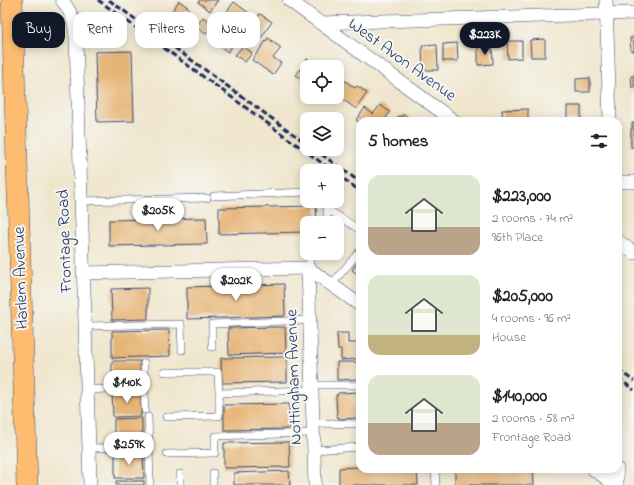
<!DOCTYPE html>
<meta charset="utf-8">
<style>
:root{--surface:#fff;--page:#f2f2f2;--text:#202124;--muted:#757577;--accent:#111827}
body{margin:0;font-family:"Indie Flower",sans-serif;background:var(--page);color:var(--text);height:100vh;display:flex;flex-direction:column;font-size:15px;white-space:nowrap}
*{box-sizing:border-box;margin:0}
p{font-size:13px;color:var(--muted)}
.icon{flex:none;width:22px;height:22px;fill:none;stroke:currentColor;stroke-width:2;stroke-linecap:round;stroke-linejoin:round}
.map{position:relative;flex:1;overflow:hidden}
.drawer{position:absolute;left:356px;top:117px;width:266px;height:356px;display:flex;flex-direction:column;background:var(--surface);border-radius:12px;box-shadow:0 2px 10px #0003}
.drawer>*{flex:none}
.banner{position:absolute;left:12px;top:12px;width:284px;height:36px;display:flex;gap:8px}
.controls{position:absolute;left:300px;top:60px;display:grid;gap:8px}
.controls a{display:grid;place-items:center;width:44px;height:44px;border-radius:8px;background:var(--surface);box-shadow:0 2px 10px #0003;font-size:20px}
.price{position:absolute;translate:-50% -34px;padding:0 9px;border-radius:14px;background:#fff;color:#222;font-size:13px;line-height:26px;filter:drop-shadow(0 1px 2px #0008)}
.price::after{content:'';position:absolute;left:50%;top:24px;width:12px;height:9px;margin-left:-6px;background:inherit;clip-path:polygon(0 0,100% 0,50% 100%)}
.price.current{background:var(--accent);color:#fff}
ul{padding:0;list-style:none}
li{display:flex;align-items:center;gap:12px;height:100px;padding:0 12px}
li span{display:grid;place-items:center;flex:none;width:112px;height:80px;border-radius:12px;color:#555}
li>.icon{margin-inline-start:auto}
span .icon{width:48px;height:48px;fill:#fffc;stroke-width:1}
li b{font-size:17px}
h2{display:flex;justify-content:space-between;align-items:center;height:48px;padding:0 12px;font-size:17px}
.pill{padding:0 14px;border-radius:12px;background:var(--surface);box-shadow:0 2px 10px #0003;font-size:14px;line-height:36px}
.pill.current{background:var(--accent);color:#fff}
.map>svg:first-child{display:block}
.building{fill:#e6b474}
.lines{fill:none;stroke-linecap:round;stroke-linejoin:round}
.lane-casing{stroke:#3b4a6f;stroke-width:8}
.street-casing{stroke:#3b4a6f;stroke-width:14}
.primary-casing{stroke:#3b4a6f;stroke-width:22}
.lane{stroke:#fff;stroke-width:7}
.street{stroke:#fff;stroke-width:13}
.primary{stroke:#fdbc70;stroke-width:21}
.rail{stroke:#1b2f5e;stroke-width:3;stroke-dasharray:6 3;stroke-linecap:butt}
.labels{text-anchor:middle;dominant-baseline:central;stroke-width:4;stroke-linejoin:round;paint-order:stroke}
.street-label{font-size:17px;fill:#1b2f5e;stroke:#f6f6f2}
</style>
<div class="map">
<svg width="634" height="485" viewBox="0 0 634 485">
<rect width="100%" height="100%" fill="#f6f6f2"/>
<filter id="ink" filterUnits="userSpaceOnUse"><feTurbulence type="fractalNoise" baseFrequency=".025" numOctaves="2"/><feDisplacementMap in="SourceGraphic" scale="8" xChannelSelector="R" yChannelSelector="G"/><feConvolveMatrix kernelMatrix="1 2 1 2 8 2 1 2 1" color-interpolation-filters="sRGB"/></filter>
<filter id="wash" filterUnits="userSpaceOnUse"><feTurbulence type="fractalNoise" baseFrequency=".012" numOctaves="4" result="noise"/><feDisplacementMap in="SourceGraphic" scale="16" xChannelSelector="R" yChannelSelector="G"/><feGaussianBlur stdDeviation="0.9" result="paint"/><feColorMatrix in="noise" values="0 0 0 0 0 0 0 0 0 0 0 0 0 0 0 0 0 1.4 0 .05"/><feComposite in="paint" operator="in"/></filter>
<g filter="url(#wash)">
<rect width="100%" height="100%" fill="#f0e6cd"/>
<g id="blocks">
<path class="building" d="M200,0H218L210,11L198,2Z
M179,1L189,8L182,18L172,11Z
M234,2L253,16L245,28L225,14Z
M260,14L272,22L256,45L244,37Z
M203,17L213,25L206,34L196,27Z
M225,35L235,42L228,52L218,45Z
M268,38L281,48L273,58L281,63L273,75L252,60Z
M630,38H634V51H631Z
M545,39V57H531L530,40Z
M507,41H522V58L508,59Z
M457,43L458,61H443V44Z
M437,45L438,70H423L422,46Z
M243,46L252,53L245,62L235,55Z
M492,46L493,64L478,65V47Z
M132,51L134,121L97,122L95,52Z
M307,59L318,67H307V83L296,75Z
M337,75L355,88L357,86L367,93L356,109L337,95Z
M631,76H634V88H632Z
M590,78V92H576V79Z
M380,105L390,112L384,121H360V123L356,120L365,108L373,114Z
M567,106H581V119H567Z
M528,109V121H503L502,110Z
M404,114L410,119L409,121H396L399,116L401,117Z
M632,123H634V147H631V129H632Z
M316,206L317,223H307V232L219,234V208Z
M206,218L207,244L109,246V220Z
M360,258V276L352,270Z
M284,284L285,316L187,319V287Z
M148,288V319L112,320L111,289Z
M285,327L286,353L229,355L228,328Z
M169,330L170,356L112,358V331Z
M337,333H348V343H360V359L341,360V349H338Z
M287,357V382L222,383L221,358Z
M112,361H140V384L112,385Z
M337,362H360V379L337,380Z
M141,392V416L113,417L112,393Z
M360,392V418L339,419V417H337L336,395H338V393Z
M289,404V429L224,430V405Z
M142,418V442H114V419Z
M289,442L290,467L224,468V443Z
M143,454L144,478H115V455Z
M360,467V469H417L418,485H339V468Z
M455,469H533L534,485H455Z
M289,471L290,485H234V473Z
M116,481H144V485H116Z"/>
</g>
</g>
<g filter="url(#ink)">
<use href="#blocks" fill-opacity="0" stroke="#3b4a6f" stroke-width="1"/>
<g class="lines">
<g class="lane-casing">
<path id="lane" d="M214,196L307,192
M82,201L207,198
M324,201L327,209V223
M327,209L360,230
M308,268L312,253
M331,285L359,252L360,253
M86,326L181,324L182,350
M212,347V324L310,320
M144,363V387
M165,372H218L219,393
M312,385H360
M88,390L144,387L145,410
M166,417L219,416V393L312,390
M313,423L360,424
M149,447L150,485
M89,448L149,447L148,417
M314,450L360,447
M167,454L215,453V436L313,433
M435,469L436,485
M213,473V485
M180,474V485"/>
</g>
<g class="street-casing">
<path id="street" d="M62,0C72,14 75,21 76,39L89,448L90,485
M289,0L454,121
M606,0L610,121
M320,23L634,13
M618,182H634
M618,241L634,253
M308,268L315,485
M308,268L360,305
M178,271L308,268
M84,273L173,271
M593,469L616,485
M617,469V485"/>
</g>
<g class="primary-casing">
<path id="primary" d="M12,0L27,485"/>
</g>
<use href="#lane" class="lane"/>
<use href="#street" class="street"/>
<use href="#primary" class="primary"/>
<path class="rail" d="M98,0L333,171
M109,0L307,144
M314,149L360,182
M337,174L360,191
M618,370L634,381
M618,378L634,390"/>
</g>
</g>
<g class="labels">
<g class="street-label">
<text transform="translate(402 60) rotate(36)">West Avon Avenue</text>
<text transform="translate(65 241) rotate(-92)">Frontage Road</text>
<text transform="translate(21 278) rotate(-92)">Harlem Avenue</text>
<text transform="translate(294 377) rotate(-92)">Nottingham Avenue</text>
</g>
</g>
</svg>
<div class="controls">
<a><svg class="icon" aria-label="locate" viewBox="0 0 24 24"><circle cx="12" cy="12" r="6"/><path d="M12 2v4M12 18v4M2 12h4M18 12h4"/></svg></a>
<a><svg class="icon" aria-label="layers" viewBox="0 0 24 24"><path d="M12 4l9 5-9 5-9-5zM3 14l9 5 9-5"/></svg></a>
<a>+</a>
<a>−</a>
</div>
<b class="price current" style="left:485px;top:56px">$223K</b>
<b class="price" style="left:158px;top:232px">$205K</b>
<b class="price" style="left:236px;top:302px">$202K</b>
<b class="price" style="left:127px;top:404px">$140K</b>
<b class="price" style="left:129px;top:466px">$259K</b>
<div class="banner">
<a class="pill current">Buy</a>
<a class="pill">Rent</a>
<a class="pill">Filters</a>
<a class="pill">New</a>
</div>
<section class="drawer">
<h2>5 homes<svg class="icon" aria-label="filters" viewBox="0 0 24 24"><path d="M4 7h16M4 17h16"/><circle cx="9" cy="7" r="2"/><circle cx="15" cy="17" r="2"/></svg></h2>
<ul>
<li><span style="background:linear-gradient(#dfe7d0 65%,#b9a48a 0)"><svg class="icon" aria-label="home" viewBox="0 0 24 24"><path d="M3 11l9-7 9 7M6 9v11h12V9"/></svg></span><div><b>$223,000</b><p>2 rooms · 74 m²</p><p>96th Place</p></div></li>
<li><span style="background:linear-gradient(#dfe7d0 75%,#c2b280 0)"><svg class="icon" aria-label="home" viewBox="0 0 24 24"><path d="M3 11l9-7 9 7M6 9v11h12V9"/></svg></span><div><b>$205,000</b><p>4 rooms · 96 m²</p><p>House</p></div></li>
<li><span style="background:linear-gradient(#dfe7d0 60%,#b9a48a 0)"><svg class="icon" aria-label="home" viewBox="0 0 24 24"><path d="M3 11l9-7 9 7M6 9v11h12V9"/></svg></span><div><b>$140,000</b><p>2 rooms · 58 m²</p><p>Frontage Road</p></div></li>
</ul>
</section>
</div>
